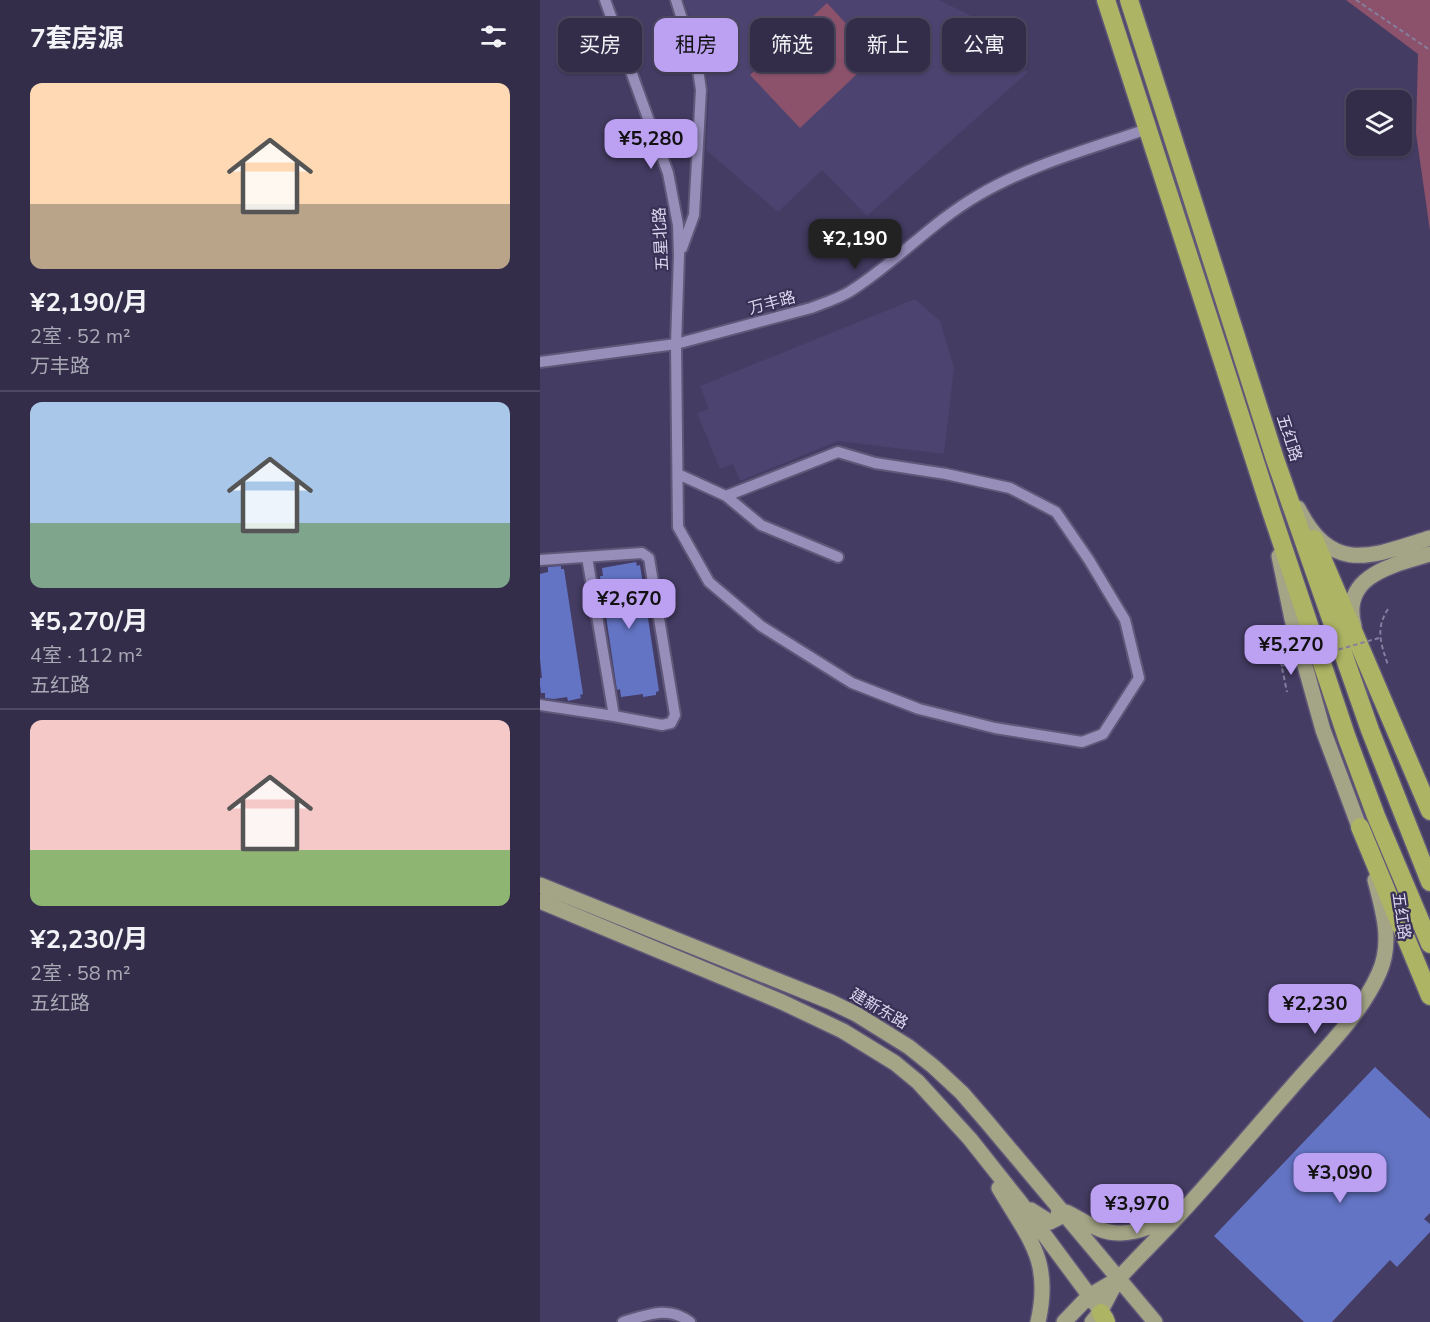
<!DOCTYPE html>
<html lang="zh">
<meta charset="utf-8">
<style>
:root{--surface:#332d4a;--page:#3b3551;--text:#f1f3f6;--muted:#a9a8b5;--line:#4e4962;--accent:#bca0f2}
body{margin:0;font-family:"Nunito Sans","Noto Sans SC",sans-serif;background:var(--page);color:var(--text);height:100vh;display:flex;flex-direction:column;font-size:22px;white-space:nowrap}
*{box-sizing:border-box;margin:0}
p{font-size:20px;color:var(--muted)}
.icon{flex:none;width:33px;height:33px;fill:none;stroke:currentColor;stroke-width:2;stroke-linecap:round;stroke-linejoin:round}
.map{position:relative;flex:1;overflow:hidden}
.panel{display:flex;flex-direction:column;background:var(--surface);width:540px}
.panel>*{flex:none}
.banner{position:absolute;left:18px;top:18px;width:570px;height:54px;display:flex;gap:12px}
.buttons{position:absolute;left:806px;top:90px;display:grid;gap:12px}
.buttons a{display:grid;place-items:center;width:66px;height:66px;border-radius:12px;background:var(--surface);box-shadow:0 2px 4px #0004,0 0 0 2px var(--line);font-size:30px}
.price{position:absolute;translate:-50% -51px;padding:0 14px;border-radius:12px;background:var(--accent);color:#111;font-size:20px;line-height:39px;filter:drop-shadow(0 2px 3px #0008)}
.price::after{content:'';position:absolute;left:50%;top:36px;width:18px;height:14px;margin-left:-9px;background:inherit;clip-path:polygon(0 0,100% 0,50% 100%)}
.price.current{background:#222;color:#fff}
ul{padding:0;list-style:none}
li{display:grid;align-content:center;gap:12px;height:318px;padding:0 30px}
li+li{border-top:2px solid var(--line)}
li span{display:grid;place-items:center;height:186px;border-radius:12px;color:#555}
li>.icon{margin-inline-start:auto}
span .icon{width:108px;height:108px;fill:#fffc;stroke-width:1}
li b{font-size:26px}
h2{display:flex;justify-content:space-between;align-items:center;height:72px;padding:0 30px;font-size:26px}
.tag{padding:0 21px;border-radius:12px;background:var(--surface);box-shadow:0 2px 4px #0004,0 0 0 2px var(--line);font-size:21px;line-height:54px}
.tag.current{background:var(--accent);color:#111}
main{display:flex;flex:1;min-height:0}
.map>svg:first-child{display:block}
.built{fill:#4d4370}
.green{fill:#8c526b}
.building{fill:#6374c4}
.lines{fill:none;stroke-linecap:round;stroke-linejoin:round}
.minor-casing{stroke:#605878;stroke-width:14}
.major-casing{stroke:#605878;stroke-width:18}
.highway-casing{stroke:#605878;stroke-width:21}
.path{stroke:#857f9f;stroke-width:2;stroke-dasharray:4.5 3;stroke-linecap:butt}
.minor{stroke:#978eba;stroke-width:10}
.major{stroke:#a4a586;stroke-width:15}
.highway{stroke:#adb463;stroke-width:18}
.path-bridge{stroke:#857f9f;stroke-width:2;stroke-dasharray:4.5 3;stroke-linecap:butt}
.labels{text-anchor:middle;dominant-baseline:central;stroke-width:4.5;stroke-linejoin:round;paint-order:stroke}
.street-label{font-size:16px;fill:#dbd7ee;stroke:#3a3157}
</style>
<main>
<section class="panel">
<h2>7套房源<svg class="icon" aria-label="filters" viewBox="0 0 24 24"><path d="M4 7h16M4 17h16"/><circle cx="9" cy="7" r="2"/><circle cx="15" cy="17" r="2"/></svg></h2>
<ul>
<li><span style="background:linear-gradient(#ffd9b3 65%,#b9a48a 0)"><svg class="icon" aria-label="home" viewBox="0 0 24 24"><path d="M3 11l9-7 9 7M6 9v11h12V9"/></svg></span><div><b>¥2,190/月</b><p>2室 · 52 m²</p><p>万丰路</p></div></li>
<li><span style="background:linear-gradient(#a9c7e8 65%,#7fa58c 0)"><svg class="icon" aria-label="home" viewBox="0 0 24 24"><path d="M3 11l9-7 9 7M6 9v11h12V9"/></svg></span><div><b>¥5,270/月</b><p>4室 · 112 m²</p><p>五红路</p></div></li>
<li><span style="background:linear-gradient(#f6c9c9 70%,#8fb573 0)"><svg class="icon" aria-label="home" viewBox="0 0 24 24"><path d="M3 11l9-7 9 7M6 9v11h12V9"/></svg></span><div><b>¥2,230/月</b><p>2室 · 58 m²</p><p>五红路</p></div></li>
</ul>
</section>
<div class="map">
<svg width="890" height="1322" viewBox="0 0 890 1322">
<rect width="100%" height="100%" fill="#443c62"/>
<path class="built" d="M144,0H399L439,20L488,72L327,216L282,170L238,212L166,150L169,95L166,69Z
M375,299L400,321L414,368L404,454L298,441L200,481L193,464L180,469L157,413L169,409L160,386Z"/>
<path class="green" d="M806,0H890V231L876,133L878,54Z
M287,3L336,56L260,128L210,75Z"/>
<path class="building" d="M96,562L97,566L100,565L119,691L116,692V695L103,697V694L81,697L80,689L77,690L60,576H63L62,568Z
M21,566V569H24L43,694L40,695L41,698L28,701L27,697L14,699L5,698V693H1L0,685V678H2L0,659V574L8,572V567Z
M835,1067L890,1119V1213L884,1219L890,1224V1232L857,1267L850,1260L792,1322H764L674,1236Z"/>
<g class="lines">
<g class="minor-casing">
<path id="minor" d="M65,0L128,173L138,225L139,255L136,344L138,527L169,582L221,626L312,683L379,709L455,728L542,742L563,734L599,678L585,620L549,560L516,512L470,488L406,474L335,463L298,452L186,496
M136,0L158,70L161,90L154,215L142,248
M0,362L136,344L271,308C284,303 297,299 309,292C354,264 391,223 437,196C489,165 550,149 607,129
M138,474L186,496L221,525L298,557
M47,557L74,716
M0,560L102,553L109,558L135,715L131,723L122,725L74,716L0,705
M83,1322C107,1315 128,1305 150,1322"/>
</g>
<g class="major-casing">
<path id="major" d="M758,508C792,576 832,556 890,538
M739,556L752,619L783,730L823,837
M814,626C800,575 854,565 890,554
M0,885L291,1002L316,1014L369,1047L394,1067L422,1093L447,1122L615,1322
M0,901L242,1002L303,1031L355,1063L378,1082L430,1139L480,1202L566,1318
M459,1188C489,1239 512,1260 498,1322
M491,1210L510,1222L518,1218L519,1208
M526,1212C537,1217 548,1225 559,1229C586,1240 611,1226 635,1216
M524,1322L549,1296L578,1279
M552,1322C565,1309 569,1290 581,1276C600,1255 621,1235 640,1214C678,1173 714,1130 751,1088C782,1052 820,1016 839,973C853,942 843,911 835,880"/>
</g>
<g class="highway-casing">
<path id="highway" d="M566,0L731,511L807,738L836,816L890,944
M589,0L735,459L830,730L890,882
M774,539L890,811
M820,827L890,996
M561,1313L566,1322"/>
</g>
<path class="path" d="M816,0L890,50
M848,609C835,629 841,644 848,665
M736,639L747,692"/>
<use href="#minor" class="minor"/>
<use href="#major" class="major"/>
<use href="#highway" class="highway"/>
<path class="path-bridge" d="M741,666L839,638"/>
</g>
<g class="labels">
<g class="street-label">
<text transform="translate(121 239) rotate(-93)">五星北路</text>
<text transform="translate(232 303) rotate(-15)">万丰路</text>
<text transform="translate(749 438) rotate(72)">五红路</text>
<text transform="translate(861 916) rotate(82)">五红路</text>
<text transform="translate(339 1009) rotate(30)">建新东路</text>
</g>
</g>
</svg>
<div class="buttons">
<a><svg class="icon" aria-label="layers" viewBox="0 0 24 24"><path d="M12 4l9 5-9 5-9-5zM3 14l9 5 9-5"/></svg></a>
</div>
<b class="price" style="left:111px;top:170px">¥5,280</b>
<b class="price current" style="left:315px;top:270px">¥2,190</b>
<b class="price" style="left:89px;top:630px">¥2,670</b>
<b class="price" style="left:751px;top:676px">¥5,270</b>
<b class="price" style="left:775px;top:1035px">¥2,230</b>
<b class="price" style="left:800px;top:1204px">¥3,090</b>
<b class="price" style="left:597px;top:1235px">¥3,970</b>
<div class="banner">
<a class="tag">买房</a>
<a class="tag current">租房</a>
<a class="tag">筛选</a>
<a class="tag">新上</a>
<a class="tag">公寓</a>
</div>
</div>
</main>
